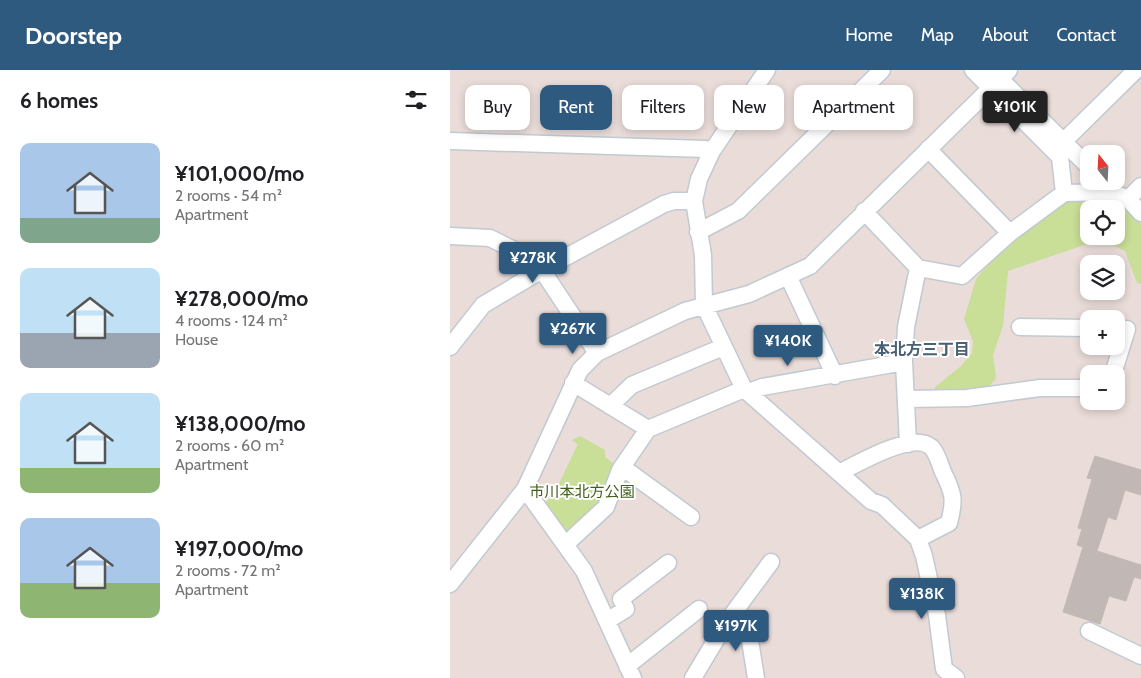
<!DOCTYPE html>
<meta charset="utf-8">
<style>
:root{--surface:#fff;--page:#f2f2f2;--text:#202124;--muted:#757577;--accent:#2e5a80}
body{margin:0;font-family:Cabin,"Noto Sans JP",sans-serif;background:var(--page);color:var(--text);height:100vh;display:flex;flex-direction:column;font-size:19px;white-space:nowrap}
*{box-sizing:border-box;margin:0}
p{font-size:16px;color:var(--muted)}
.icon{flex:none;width:28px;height:28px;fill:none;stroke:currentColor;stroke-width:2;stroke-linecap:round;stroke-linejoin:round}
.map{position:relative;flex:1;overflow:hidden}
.details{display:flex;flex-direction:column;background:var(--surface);width:450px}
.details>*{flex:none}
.top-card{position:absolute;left:15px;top:15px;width:475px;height:45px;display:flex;gap:10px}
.needle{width:32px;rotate:342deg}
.tools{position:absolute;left:630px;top:75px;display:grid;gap:10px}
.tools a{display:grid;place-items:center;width:45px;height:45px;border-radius:10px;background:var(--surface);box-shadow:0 2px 8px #0003;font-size:25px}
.price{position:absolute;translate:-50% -42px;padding:0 11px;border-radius:5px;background:var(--accent);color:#fff;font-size:16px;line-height:32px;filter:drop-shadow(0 1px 2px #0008)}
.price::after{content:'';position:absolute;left:50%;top:30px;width:15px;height:11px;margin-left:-8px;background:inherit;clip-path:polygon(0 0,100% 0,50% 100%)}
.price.on{background:#222;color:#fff}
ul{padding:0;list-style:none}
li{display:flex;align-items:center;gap:15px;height:125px;padding:0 20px}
li span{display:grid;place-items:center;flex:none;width:140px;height:100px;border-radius:10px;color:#555}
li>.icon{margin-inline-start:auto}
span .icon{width:60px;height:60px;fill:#fffc;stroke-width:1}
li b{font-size:21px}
h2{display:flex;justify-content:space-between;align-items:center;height:60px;padding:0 20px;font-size:21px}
.pill{padding:0 18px;border-radius:10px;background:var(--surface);box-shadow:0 2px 8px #0003;font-size:18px;line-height:45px}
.pill.on{background:var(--accent);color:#fff}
header{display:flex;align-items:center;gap:30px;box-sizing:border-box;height:70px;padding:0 25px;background:var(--accent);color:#fff}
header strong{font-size:24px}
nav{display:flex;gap:28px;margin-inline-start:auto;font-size:18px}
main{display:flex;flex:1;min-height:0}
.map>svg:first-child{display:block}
.green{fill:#c9de97;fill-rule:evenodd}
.building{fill:#c1b8b5;stroke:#c4b8b3}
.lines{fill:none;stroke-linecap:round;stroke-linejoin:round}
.minor-casing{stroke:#c1cad1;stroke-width:19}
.minor{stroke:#fff;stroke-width:16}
.labels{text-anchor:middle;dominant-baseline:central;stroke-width:4;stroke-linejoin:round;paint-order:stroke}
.park-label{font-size:15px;fill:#425f1c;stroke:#fff}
.neighbourhood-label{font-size:16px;font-weight:bold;fill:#4a6175;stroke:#fff}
</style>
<header>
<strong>Doorstep</strong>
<nav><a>Home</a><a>Map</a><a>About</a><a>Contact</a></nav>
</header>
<main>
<section class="details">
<h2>6 homes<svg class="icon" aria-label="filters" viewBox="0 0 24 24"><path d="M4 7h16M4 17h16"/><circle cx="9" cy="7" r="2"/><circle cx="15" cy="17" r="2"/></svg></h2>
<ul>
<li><span style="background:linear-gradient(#a9c7e8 75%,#7fa58c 0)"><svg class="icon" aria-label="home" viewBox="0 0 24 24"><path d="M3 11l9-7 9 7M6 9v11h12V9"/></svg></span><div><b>¥101,000/mo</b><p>2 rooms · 54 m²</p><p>Apartment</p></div></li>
<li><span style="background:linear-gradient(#bfe0f5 65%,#9aa5b1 0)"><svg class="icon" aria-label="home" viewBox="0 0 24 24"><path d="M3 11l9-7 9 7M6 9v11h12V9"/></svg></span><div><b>¥278,000/mo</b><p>4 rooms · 124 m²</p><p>House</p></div></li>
<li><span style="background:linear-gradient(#bfe0f5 75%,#8fb573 0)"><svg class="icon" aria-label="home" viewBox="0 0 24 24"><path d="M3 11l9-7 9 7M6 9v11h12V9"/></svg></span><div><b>¥138,000/mo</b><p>2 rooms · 60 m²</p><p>Apartment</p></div></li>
<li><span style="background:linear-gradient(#a9c7e8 65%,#8fb573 0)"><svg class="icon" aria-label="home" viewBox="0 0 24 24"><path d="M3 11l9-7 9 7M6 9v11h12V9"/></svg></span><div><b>¥197,000/mo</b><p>2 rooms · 72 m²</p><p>Apartment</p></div></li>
</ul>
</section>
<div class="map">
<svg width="691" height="608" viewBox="0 0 691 608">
<rect width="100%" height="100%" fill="#e9dcd9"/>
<path class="green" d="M617,130L666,131L691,154V214L687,213L675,181L661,174L640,173L558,201L553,256L543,285L546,308L535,322L493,323L484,318L511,296L522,283L523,271L514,249L526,209L557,173ZM639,139H666V166H639Z
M130,366L155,380V387L168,397L153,436L117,470L91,436L103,426L127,376V374L122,370Z"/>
<path class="building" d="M645,386L691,400V425L675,420L666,450L658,447L647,481L691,495V509L684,507L676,531L659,526L650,554L613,542L633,477L627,475L632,459L628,458L642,409L637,408Z"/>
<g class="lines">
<g class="minor-casing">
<path id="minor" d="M317,0L262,81L249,109L244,131L253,185L254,235L294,319L421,431L432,435L468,469L474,486L487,545L494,599L506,608
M523,0L610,87L614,123
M541,0L639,97
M0,71L255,79L262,81
M614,71L686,0
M478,79L560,163
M655,115L662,122L678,129L691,143
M678,129L691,116
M414,141L468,198L456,257L454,292L458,374
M248,162L288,141L432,0
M0,166L40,168L66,181L92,200L147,283
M468,198L512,206L560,163L614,123L662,122
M338,206L385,306
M570,257L639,258
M0,277L33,235L92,200L214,134L224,131H244
M663,304L677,259
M123,313L198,359
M299,322L312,317L454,292
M456,329L517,328L590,318H639
M160,336L182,315L273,277
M172,397L241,447
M391,402C408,393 464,361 481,377C487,382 490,395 493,402C504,424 505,430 499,453L468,469
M75,419L134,501L183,608
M116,474L156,437L170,400L198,359L294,319
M0,514L75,419L130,300L147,283L235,241L299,224L360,196L559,0
M281,546L298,558L306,608
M157,551L176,539L171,529L218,493
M639,561L691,586
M177,596L249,539
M243,608L276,553L321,492"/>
</g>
<use href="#minor" class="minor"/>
</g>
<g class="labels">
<g class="park-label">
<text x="132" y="422">市川本北方公園</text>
</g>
<g class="neighbourhood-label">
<text x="472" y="279">本北方三丁目</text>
</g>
</g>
</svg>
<div class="tools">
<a><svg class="needle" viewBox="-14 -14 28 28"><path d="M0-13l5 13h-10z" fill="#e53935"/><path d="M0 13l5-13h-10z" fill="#757577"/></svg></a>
<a><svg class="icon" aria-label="locate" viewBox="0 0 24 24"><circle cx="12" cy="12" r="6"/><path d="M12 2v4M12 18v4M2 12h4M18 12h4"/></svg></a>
<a><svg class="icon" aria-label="layers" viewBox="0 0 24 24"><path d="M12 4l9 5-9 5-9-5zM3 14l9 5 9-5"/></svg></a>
<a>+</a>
<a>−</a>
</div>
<b class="price on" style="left:565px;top:63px">¥101K</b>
<b class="price" style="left:83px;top:214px">¥278K</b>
<b class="price" style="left:123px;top:285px">¥267K</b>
<b class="price" style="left:338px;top:297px">¥140K</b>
<b class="price" style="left:472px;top:550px">¥138K</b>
<b class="price" style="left:286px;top:582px">¥197K</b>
<div class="top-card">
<a class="pill">Buy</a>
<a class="pill on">Rent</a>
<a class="pill">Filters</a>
<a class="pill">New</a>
<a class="pill">Apartment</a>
</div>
</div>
</main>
